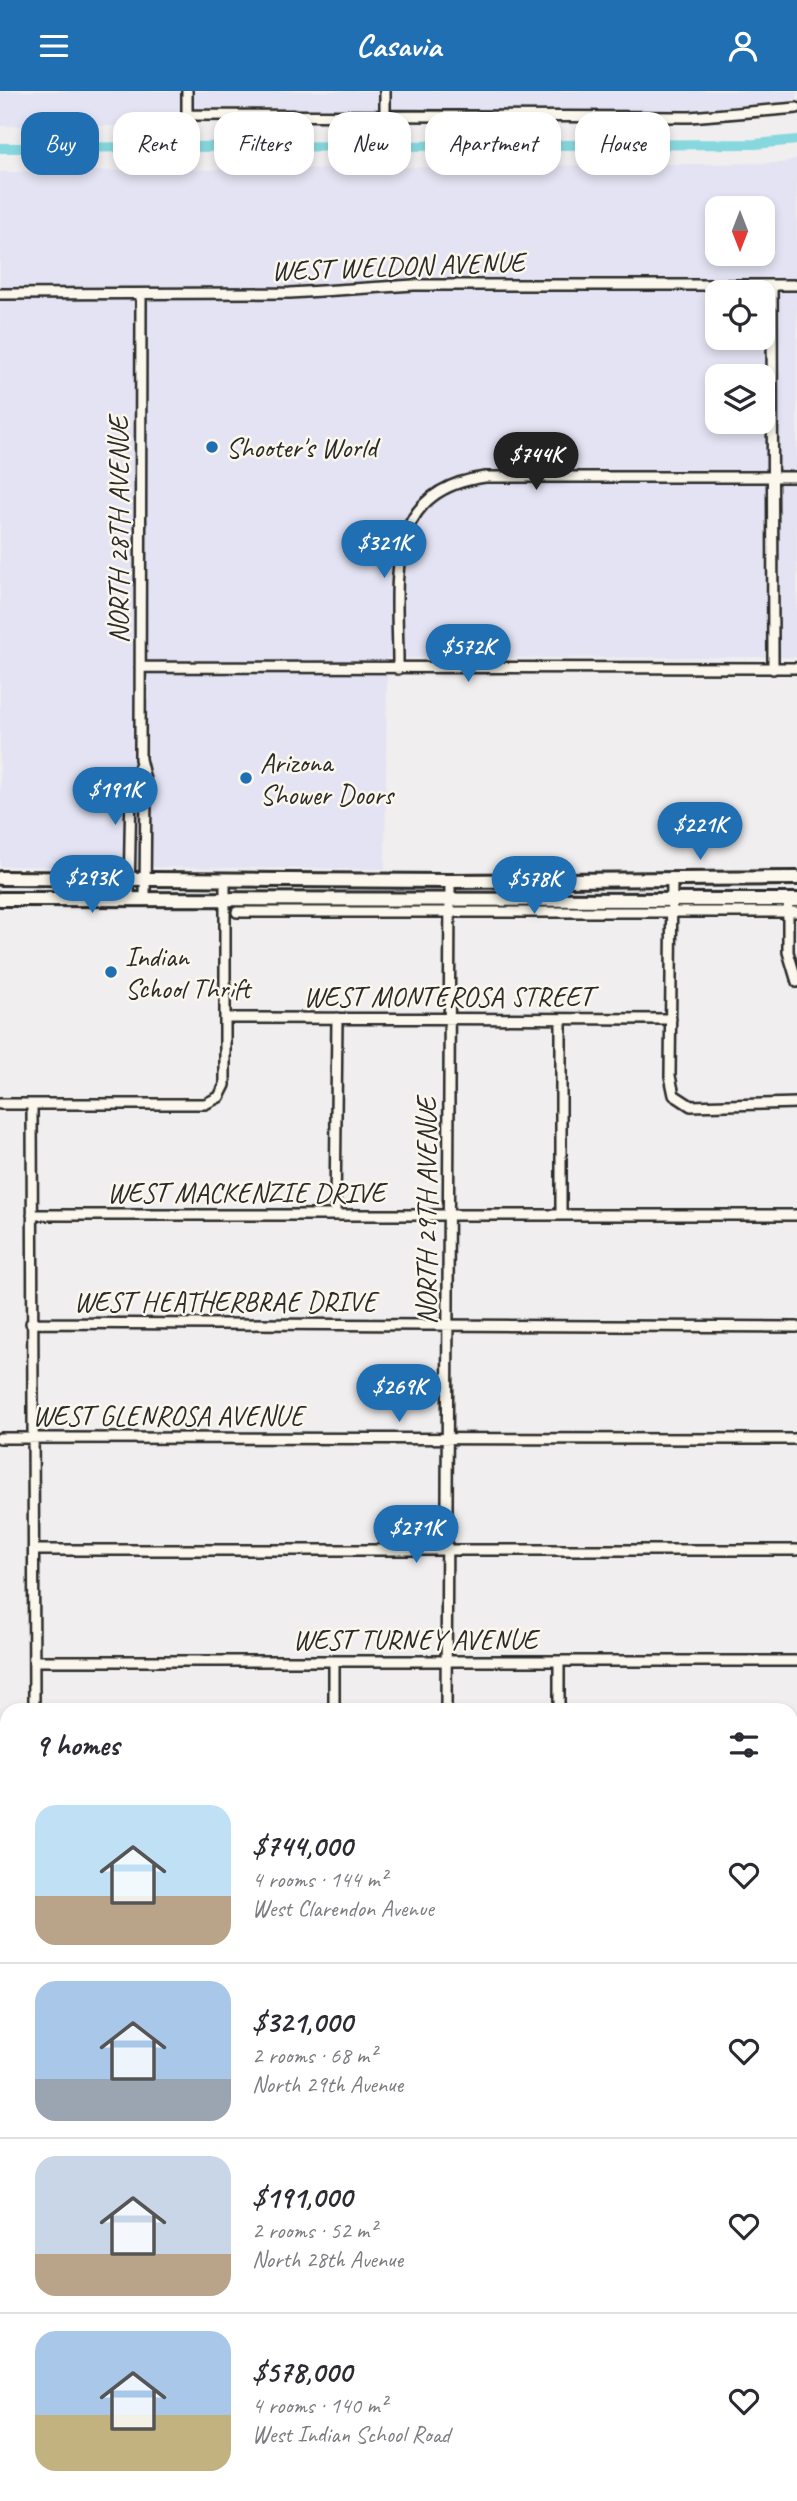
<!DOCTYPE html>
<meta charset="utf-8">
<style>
:root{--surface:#fff;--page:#f2f2f3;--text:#2b2b33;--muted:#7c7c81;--line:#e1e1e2;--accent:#1f6fb2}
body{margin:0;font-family:Caveat,sans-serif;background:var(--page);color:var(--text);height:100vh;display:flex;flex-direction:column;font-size:26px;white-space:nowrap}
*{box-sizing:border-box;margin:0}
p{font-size:23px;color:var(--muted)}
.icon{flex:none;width:38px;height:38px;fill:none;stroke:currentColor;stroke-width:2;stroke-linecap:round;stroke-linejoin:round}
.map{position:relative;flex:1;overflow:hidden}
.panel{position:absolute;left:0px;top:1612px;width:798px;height:800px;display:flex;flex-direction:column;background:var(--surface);border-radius:21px 21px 0 0;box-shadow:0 4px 10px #0003}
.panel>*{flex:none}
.banner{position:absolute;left:21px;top:21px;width:756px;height:63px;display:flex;gap:14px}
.needle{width:46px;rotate:180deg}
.buttons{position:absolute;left:705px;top:105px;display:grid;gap:14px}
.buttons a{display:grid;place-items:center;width:70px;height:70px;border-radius:14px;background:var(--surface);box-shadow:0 4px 10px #0003;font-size:35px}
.price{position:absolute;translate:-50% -60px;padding:0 16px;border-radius:24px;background:var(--accent);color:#fff;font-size:23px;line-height:46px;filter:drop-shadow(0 2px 4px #0008)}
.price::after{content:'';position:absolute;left:50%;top:42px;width:21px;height:16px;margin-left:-10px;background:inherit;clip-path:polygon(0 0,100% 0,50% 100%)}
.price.selected{background:#222;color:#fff}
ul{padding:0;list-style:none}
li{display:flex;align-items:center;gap:21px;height:175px;padding:0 35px}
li+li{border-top:2px solid var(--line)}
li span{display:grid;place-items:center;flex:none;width:196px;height:140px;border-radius:21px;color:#555}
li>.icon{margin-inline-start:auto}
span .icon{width:84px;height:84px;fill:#fffc;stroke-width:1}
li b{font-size:30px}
h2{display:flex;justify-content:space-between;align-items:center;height:84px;padding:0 35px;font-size:30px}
.chip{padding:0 24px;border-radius:21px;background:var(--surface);box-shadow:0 4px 10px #0003;font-size:24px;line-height:63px}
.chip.selected{background:var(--accent);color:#fff}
header{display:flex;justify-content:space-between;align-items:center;height:91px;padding:0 35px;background:var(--accent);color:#fff;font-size:32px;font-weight:700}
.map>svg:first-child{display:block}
.built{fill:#e3e3f3;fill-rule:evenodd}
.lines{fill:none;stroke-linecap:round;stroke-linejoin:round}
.canal{stroke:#87d8de;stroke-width:10}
.minor-casing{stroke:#2b2b2b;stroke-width:14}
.tertiary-casing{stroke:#2b2b2b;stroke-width:16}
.secondary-casing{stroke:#2b2b2b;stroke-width:18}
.minor{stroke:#fbf7ec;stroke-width:9}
.tertiary{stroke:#fbf7ec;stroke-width:10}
.secondary{stroke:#fbf7ec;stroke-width:12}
.poi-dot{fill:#1f6fb2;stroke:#fbf7ec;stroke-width:2.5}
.labels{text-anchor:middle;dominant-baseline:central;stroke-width:5;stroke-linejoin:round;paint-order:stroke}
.street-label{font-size:28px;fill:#2b2b2b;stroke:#fbf7ec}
.poi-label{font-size:28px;fill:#2b2b2b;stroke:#fbf7ec;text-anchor:start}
</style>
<header><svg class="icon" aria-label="menu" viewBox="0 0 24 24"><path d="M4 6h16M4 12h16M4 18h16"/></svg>Casavia<svg class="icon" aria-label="person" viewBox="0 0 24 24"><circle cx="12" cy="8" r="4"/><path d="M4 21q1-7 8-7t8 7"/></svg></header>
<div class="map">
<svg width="797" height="2410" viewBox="0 0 797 2410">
<rect width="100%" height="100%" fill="#f0eeef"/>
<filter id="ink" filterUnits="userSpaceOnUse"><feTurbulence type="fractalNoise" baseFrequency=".0143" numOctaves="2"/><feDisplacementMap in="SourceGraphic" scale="14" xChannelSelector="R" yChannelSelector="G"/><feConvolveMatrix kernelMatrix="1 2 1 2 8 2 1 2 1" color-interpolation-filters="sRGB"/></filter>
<g filter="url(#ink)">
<path class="built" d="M0,0H797V9L709,20L192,17L164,35H0Z
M797,67V566L387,567L385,778L0,775V81L782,72ZM718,117H763V163H718ZM718,201H763V247H718ZM718,285H763V331H718Z
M791,1906H797V2229H791Z"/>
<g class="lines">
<path class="canal" d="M0,57L755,53L797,49"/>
<g class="minor-casing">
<path id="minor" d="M187,0V24L690,26L797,17
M385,0V24
M772,194L773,578
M0,203L290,202L414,194H797
M141,203L140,668L146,693L145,807
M140,576L797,577
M398,578C399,497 378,400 485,386H797
M672,788L670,985L674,1004L691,1015L797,1012
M129,807L131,693L140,675
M788,817V861L797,891
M237,821H797
M225,927L671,928
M561,928V1124
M0,1013H205L219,1006L225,994V789
M32,1013L34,1619
M32,1124H797
M335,1124L337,927
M31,1232L797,1236
M0,1347L797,1348
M34,1459H797
M34,1570H797
M559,1570V1619
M334,1619V1570
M446,1619L450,790
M791,1681H797
M0,1682H7
M791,1812L797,1803
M0,2235H7
M791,2237H797
M791,2350H797
M366,2404L375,2410
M545,2410L554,2404
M761,2410V2404"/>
</g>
<g class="tertiary-casing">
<path id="tertiary" d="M791,1894H797
M0,1895H7"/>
</g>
<g class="secondary-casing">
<path id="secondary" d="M0,787L450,790L797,787
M0,808L797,809"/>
</g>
<use href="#minor" class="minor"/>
<use href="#tertiary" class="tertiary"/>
<use href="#secondary" class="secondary"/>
</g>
</g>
<g class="poi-dot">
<circle cx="212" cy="356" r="7"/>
<circle cx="246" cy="687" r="7"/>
<circle cx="111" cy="881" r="7"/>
</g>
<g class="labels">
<g class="street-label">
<text transform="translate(398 175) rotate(-2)">WEST WELDON AVENUE</text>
<text transform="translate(118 439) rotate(-90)">NORTH 28TH AVENUE</text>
<text x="448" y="905">WEST MONTEROSA STREET</text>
<text x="246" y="1101">WEST MACKENZIE DRIVE</text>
<text transform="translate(426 1120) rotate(-90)">NORTH 29TH AVENUE</text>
<text x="225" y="1210">WEST HEATHERBRAE DRIVE</text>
<text x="168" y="1324">WEST GLENROSA AVENUE</text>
<text x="415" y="1548">WEST TURNEY AVENUE</text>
</g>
<g class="poi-label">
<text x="226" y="356">Shooter's World</text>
<text x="260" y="671">Arizona<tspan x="260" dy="32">Shower Doors</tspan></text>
<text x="125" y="865">Indian<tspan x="125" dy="32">School Thrift</tspan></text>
</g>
</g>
</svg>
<div class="buttons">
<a><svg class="needle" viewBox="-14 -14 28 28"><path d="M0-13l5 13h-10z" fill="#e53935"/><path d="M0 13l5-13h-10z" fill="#7c7c81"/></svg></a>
<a><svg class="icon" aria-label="locate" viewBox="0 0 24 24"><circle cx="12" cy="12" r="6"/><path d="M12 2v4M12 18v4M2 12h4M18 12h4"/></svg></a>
<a><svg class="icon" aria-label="layers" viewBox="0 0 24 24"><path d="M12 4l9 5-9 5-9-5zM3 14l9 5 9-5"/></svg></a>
</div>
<b class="price selected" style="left:536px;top:401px">$744K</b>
<b class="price" style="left:384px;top:489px">$321K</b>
<b class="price" style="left:468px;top:593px">$572K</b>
<b class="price" style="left:115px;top:736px">$191K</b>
<b class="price" style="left:700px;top:771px">$221K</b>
<b class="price" style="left:92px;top:824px">$293K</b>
<b class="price" style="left:534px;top:825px">$578K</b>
<b class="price" style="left:399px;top:1333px">$269K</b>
<b class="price" style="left:416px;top:1474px">$271K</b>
<div class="banner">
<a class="chip selected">Buy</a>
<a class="chip">Rent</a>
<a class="chip">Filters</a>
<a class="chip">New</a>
<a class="chip">Apartment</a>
<a class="chip">House</a>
</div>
<section class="panel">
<h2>9 homes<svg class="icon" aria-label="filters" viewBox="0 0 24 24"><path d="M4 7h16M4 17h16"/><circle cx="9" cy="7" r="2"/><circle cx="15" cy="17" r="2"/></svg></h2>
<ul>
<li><span style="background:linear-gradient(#bfe0f5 65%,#b9a48a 0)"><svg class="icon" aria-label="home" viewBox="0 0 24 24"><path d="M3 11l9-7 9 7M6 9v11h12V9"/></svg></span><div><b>$744,000</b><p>4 rooms · 144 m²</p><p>West Clarendon Avenue</p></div><svg class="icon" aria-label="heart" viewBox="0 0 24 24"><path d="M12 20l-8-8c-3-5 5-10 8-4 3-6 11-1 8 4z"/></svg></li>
<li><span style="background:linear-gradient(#a9c7e8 70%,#9aa5b1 0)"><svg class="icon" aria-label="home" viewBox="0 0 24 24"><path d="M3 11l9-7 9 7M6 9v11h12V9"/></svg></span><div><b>$321,000</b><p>2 rooms · 68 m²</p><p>North 29th Avenue</p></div><svg class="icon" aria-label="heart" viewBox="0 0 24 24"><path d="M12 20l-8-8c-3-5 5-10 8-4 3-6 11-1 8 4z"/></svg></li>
<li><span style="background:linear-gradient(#c9d6e8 70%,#b9a48a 0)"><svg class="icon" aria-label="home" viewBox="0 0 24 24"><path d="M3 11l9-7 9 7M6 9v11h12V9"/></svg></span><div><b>$191,000</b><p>2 rooms · 52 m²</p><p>North 28th Avenue</p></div><svg class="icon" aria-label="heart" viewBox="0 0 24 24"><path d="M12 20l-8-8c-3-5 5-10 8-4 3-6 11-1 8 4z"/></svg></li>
<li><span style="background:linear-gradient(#a9c7e8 60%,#c2b280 0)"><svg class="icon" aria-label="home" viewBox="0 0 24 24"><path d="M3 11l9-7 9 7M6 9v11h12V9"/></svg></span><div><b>$578,000</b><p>4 rooms · 140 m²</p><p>West Indian School Road</p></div><svg class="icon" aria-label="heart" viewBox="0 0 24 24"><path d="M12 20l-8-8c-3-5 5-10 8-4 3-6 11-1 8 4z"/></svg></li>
</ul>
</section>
</div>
